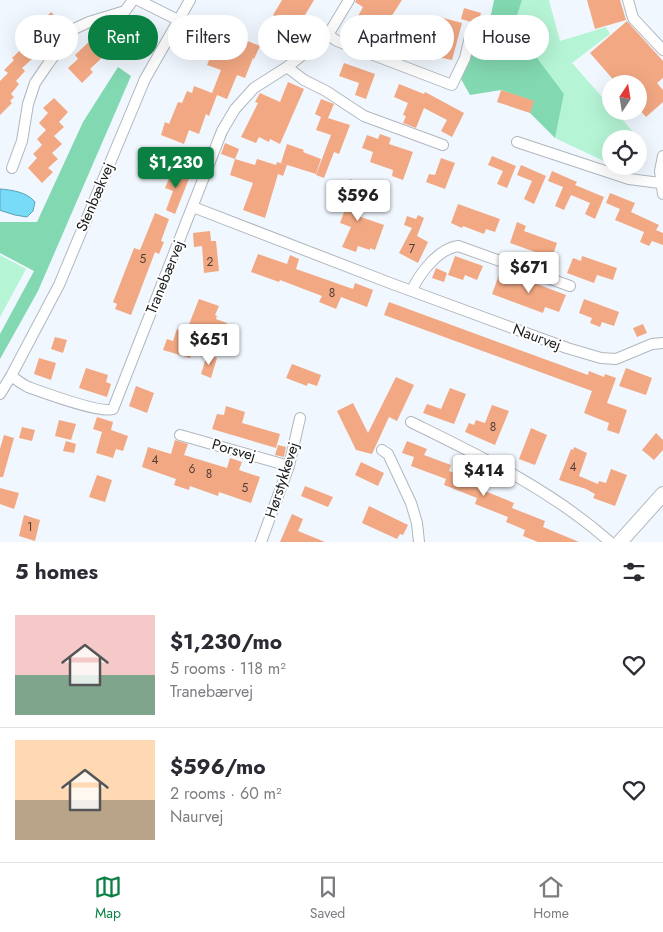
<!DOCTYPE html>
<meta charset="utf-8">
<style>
:root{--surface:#fff;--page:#f7f7f7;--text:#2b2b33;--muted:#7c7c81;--line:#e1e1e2;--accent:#0b8043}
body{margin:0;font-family:Jost,sans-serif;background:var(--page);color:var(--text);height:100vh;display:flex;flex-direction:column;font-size:19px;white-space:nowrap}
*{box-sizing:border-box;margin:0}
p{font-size:16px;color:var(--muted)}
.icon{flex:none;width:28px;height:28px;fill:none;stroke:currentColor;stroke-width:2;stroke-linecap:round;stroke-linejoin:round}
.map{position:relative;height:542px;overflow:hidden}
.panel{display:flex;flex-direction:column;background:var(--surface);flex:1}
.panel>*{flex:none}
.top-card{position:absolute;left:15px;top:15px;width:634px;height:45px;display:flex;gap:10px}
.needle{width:32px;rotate:12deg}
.controls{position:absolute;left:602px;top:75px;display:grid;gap:10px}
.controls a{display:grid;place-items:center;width:45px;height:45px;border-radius:50%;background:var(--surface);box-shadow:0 5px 20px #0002;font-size:25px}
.price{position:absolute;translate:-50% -42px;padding:0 11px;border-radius:5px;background:#fff;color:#222;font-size:16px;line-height:32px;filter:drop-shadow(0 1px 2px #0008)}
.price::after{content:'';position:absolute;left:50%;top:30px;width:15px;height:11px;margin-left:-8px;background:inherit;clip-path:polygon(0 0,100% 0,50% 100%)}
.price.active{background:var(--accent);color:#fff}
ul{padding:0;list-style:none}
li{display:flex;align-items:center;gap:15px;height:125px;padding:0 15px}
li+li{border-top:1px solid var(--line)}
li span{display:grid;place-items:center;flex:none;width:140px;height:100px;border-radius:0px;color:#555}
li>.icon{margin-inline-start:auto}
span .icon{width:60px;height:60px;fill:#fffc;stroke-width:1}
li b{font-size:21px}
h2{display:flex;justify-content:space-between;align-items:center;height:60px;padding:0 15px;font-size:21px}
.tag{padding:0 18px;border-radius:22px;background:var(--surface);box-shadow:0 5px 20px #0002;font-size:18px;line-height:45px}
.tag.active{background:var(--accent);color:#fff}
.tabs{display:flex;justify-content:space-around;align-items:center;height:70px;border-top:1px solid var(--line);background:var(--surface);font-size:14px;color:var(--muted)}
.tabs a{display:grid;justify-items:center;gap:2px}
.tabs .active{color:var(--accent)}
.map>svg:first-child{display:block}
.green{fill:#b5f4d5}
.forest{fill:#82d8b1}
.water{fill:#78dbf8;stroke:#5ca1b6}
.building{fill:#f2a883}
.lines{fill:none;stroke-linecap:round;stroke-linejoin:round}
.street-casing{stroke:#b1b7be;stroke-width:12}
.secondary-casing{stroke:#b1b7be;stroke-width:16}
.street{stroke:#fff;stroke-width:10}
.secondary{stroke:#fff;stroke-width:14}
.labels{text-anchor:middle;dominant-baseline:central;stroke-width:4;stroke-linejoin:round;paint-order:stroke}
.number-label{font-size:12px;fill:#4f3e36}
.street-label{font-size:15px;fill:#191b1d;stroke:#fff}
</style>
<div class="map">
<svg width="663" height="542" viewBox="0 0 663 542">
<rect width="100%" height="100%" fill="#f1f7fe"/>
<path class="green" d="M522,0H549L560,41L606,27L610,34L572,63L611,107V111H615L633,132L628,139H611V159L608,163L555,138L564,94L515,53L511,33Z
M0,255L26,269L0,317Z"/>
<path class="forest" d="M494,0H522L512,31L515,53L534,54L564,94L555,138L530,113L533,101L501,90L470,95L461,79L468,57L484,49Z
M118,67L131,76L38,291L0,359V334L34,271L0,253V222H37L83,122Z"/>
<path class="water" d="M0,189C12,190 27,192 35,202L33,211L27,217L15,215L2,211L0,210Z"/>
<path class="building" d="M282,0H314L296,30L273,15Z
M356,0H402L378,37L368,30L370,26L357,18L363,7L355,2Z
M587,0H620L626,20L595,29Z
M464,8L481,13L478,24L461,19Z
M51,12L61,22L56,27L59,31L50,40L51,42L22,68L25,71L16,81L19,84L11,94L14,97L10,101L12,103L0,115V81L8,73L4,70L14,60L12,58L31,40L28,37L37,28L36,27Z
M436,16L462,23L452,60L438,57L445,31L433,27Z
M627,21L663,61V78L657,83L663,90V102L646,117L639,109V84H617L590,53Z
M94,37L109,51L90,69L93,72L82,83L68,68L78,59L75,55Z
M225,38L238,44L239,40L245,42V40L260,46L254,59L253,58L245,78L237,75L227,99L217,95L209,116L206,114L199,134L189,130L184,144L161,135L165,122L169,124L178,102L182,103L187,91L192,93L194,86L212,93L221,70L207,65L212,53L216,55L221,41L223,42Z
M344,63L375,74L366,99L355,95L359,83L339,76Z
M288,82L304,89L280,144L270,139L269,142L259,137L256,143L241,137L258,103L255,102L260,93L280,102Z
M399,84L424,94L425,92L464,113L452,137L441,131L447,120L424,108L416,128L403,123L406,116L403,115L408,103L394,97Z
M501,90L534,101L530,113L497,102Z
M54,98L68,112L59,122L64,127L54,136L62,144L52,153L58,159L48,168L53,172L42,183L28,168L37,158L33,154L42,145L37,139L46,130L39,123L48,113L43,108Z
M321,99L334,104L328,118L350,125L339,154L334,152L324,178L316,175L331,135L316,130L321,117L315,114Z
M380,134L391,138L389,144L413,152L403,180L392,176L393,170L370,162L373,152L362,148L367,135L378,139Z
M225,143L239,149L235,159L221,154Z
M287,144L304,150L303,152L321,159L316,174L281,163Z
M492,156L516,166L507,188L497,184L503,171L488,165Z
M441,158L455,163L445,189L426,182L429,174L435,175Z
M235,159L255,165L257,159L276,165L277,162L287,165L283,176L278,174L265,218L243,210L253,183L230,175Z
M521,165L546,176L534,204L524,199L532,181L517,175Z
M173,169L190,176L175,214L166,210L173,191L165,188Z
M552,171L577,182L575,185L604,197L595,219L585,214L590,203L571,195L564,210L555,206L563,187L548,181Z
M350,179L363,184L357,201L360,202L355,215L384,225L375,250L370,248V250L358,246L356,252L342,247L351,227L340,223L344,212L339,210Z
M610,193L635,203L631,212L659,225L656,230L663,233V245L652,241L649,246L640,242L644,232L615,220L620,209L606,203Z
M458,204L500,219L495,232L486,229L484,234L463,226L462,228L451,223Z
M155,213L169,219L161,241L164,242L159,254L155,252L131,315L115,309L117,304L113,302L134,248L140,250Z
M418,215L424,218L417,236L428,242L418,263L399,253L412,228L404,225L407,216L416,219Z
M517,222L526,226L524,231L557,243L552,258L510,243Z
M210,231L211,241H216L219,271L204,273L202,246L194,247L193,233Z
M258,254L287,264L290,255L299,259L296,269L353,289L355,283L373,290L367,307L341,297L336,309L319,302L322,296L280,280L279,282L251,272Z
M455,256L483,266L477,280L465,275L463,280L448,275Z
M582,256L617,268L613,280L597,275L594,283L567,273L573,258L581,261Z
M436,268L447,273L444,282L432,278Z
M499,275L520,282L521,278L566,295L559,312L545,307L543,313L492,294Z
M199,299L219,306L215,315L217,316L216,319L227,323L222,338L199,330L190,358L163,350L167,339L173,341L177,329L186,332Z
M584,299L619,312L614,326L602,322L600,327L590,323L592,318L579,313Z
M389,302L588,375L589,371L604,377L605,374L616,378L607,403L627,410L619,434L607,430L609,423L584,413L592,391L384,315Z
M643,324L647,333L637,337L633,328Z
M55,337L67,340L63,353L51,349Z
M207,355L217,358L211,378L201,374Z
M39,358L56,363L51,380L34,374Z
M292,364L321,375L317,386L308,383L307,386L286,378Z
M86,368L108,375L106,382L111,384L107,397L79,388Z
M626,368L652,378L646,395L619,386Z
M396,377L414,385L397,421L389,417L372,454L356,450L337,411L353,403L368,433Z
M136,386L154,393L147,413L129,406Z
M450,388L466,394L454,424L423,413L427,404L441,409Z
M492,405L509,411L495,445L465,432L469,423L474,425L476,420L485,423Z
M226,406L245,412L242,423L280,434L276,448L212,429L217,414L224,415Z
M97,417L113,422L111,430L128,436L123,451L116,449L113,458L96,453L102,432L93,429Z
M59,420L76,424L71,440L55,436Z
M22,427L35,430L32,441L19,438Z
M531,428L547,435L535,465L519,459Z
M656,433L663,440V450L654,460L642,450Z
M4,435L14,438L3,477H0V449Z
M175,440L188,444L184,455L227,468L230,458L242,462L239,470L260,477L251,503L219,492L218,496L190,486L189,490L174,485L176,479L142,467L148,447L171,454Z
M66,441L76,444L74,453L63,451Z
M407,441L427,449L424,455L451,465L449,471L483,484L480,489L514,503L512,508L545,521L543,527L579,542H538L523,536L525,530L506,522L508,517L475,504L477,498L444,485L446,479L411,466L414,457L402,453Z
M278,445L286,447L284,457L275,455Z
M574,447L587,453L579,476L598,484L599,481L606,483L611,469L627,475L615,506L593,498L595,494L586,489L559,480L571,449L573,450Z
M361,462L384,473L378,486L355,475Z
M97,475L112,480L105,502L89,497Z
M305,486L333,497L328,507L301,496Z
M0,488L19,493L14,509L0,504Z
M369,506L408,525L403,535L400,534L397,539L362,523Z
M292,514L303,519L298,531L325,542H280Z
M24,515L40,520L35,541L19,536Z"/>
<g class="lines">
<g class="street-casing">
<path id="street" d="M138,0L178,20
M628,0L633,18L663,50
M328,35L337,41L452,85L465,58L472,29
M287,67L304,80L326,91L364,116L443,145
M517,142L629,179L660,183
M663,156L660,171L663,194
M12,168L22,141L28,104L35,83L48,64L74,29L89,22L125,11L133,0
M193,207L390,283L567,348L601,358L616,359L652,344L663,343
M412,290C420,273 438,249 458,246L570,286
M11,376C17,380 22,384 28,387C42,392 101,414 113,409L222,131L235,109L254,88L287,67L328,35L349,0
M0,394L11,376L59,285L145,79L190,0
M411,422C482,457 550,489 610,542
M180,435L289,466
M382,450L388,454L411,503L417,523L419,542
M261,542L289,466L300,418"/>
</g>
<g class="secondary-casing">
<path id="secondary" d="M620,542L663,494"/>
</g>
<use href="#street" class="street"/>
<use href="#secondary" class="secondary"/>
</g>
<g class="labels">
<g class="number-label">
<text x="412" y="249">7</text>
<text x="143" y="259">5</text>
<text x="210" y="262">2</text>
<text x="332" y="293">8</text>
<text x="493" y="427">8</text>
<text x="155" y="460">4</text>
<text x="573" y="467">4</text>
<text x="192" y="469">6</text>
<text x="209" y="474">8</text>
<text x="245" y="488">5</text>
<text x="30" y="527">1</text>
</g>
<g class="street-label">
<text transform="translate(95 197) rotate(-67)">Stenbækvej</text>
<text transform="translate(165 277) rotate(-68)">Tranebærvej</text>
<text transform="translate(537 337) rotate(20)">Naurvej</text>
<text transform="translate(234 450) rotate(16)">Porsvej</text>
<text transform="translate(282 480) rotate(-72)">Hørstykkevej</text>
</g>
</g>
</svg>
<div class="controls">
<a><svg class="needle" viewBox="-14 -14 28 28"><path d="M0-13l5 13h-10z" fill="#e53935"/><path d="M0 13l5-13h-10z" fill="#7c7c81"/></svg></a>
<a><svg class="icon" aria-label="locate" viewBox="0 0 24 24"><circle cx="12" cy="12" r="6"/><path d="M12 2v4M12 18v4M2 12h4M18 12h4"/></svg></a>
</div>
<b class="price active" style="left:176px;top:189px">$1,230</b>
<b class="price" style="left:358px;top:222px">$596</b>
<b class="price" style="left:529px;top:294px">$671</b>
<b class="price" style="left:209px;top:366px">$651</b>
<b class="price" style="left:484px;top:497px">$414</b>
<div class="top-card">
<a class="tag">Buy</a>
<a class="tag active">Rent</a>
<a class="tag">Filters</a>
<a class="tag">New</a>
<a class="tag">Apartment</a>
<a class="tag">House</a>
</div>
</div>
<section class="panel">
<h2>5 homes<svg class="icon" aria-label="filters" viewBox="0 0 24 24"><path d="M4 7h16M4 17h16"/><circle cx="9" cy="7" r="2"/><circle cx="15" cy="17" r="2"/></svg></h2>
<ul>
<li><span style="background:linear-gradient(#f6c9c9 60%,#7fa58c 0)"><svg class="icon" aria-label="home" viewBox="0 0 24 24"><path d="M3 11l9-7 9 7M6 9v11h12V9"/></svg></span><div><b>$1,230/mo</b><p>5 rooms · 118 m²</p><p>Tranebærvej</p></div><svg class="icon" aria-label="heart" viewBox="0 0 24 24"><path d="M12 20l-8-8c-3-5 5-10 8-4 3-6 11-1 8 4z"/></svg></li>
<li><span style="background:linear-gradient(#ffd9b3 60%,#b9a48a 0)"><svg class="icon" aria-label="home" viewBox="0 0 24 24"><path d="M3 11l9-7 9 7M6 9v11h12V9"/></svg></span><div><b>$596/mo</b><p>2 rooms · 60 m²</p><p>Naurvej</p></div><svg class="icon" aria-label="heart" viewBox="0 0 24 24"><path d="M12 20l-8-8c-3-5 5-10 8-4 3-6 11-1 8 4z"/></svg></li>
</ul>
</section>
<nav class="tabs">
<a class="active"><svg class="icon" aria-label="map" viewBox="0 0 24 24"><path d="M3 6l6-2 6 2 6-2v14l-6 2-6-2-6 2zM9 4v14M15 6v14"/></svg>Map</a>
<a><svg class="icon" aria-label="saved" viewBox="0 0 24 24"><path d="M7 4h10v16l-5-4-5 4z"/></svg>Saved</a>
<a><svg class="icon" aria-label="home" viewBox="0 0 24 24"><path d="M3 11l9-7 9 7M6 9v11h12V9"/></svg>Home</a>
</nav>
